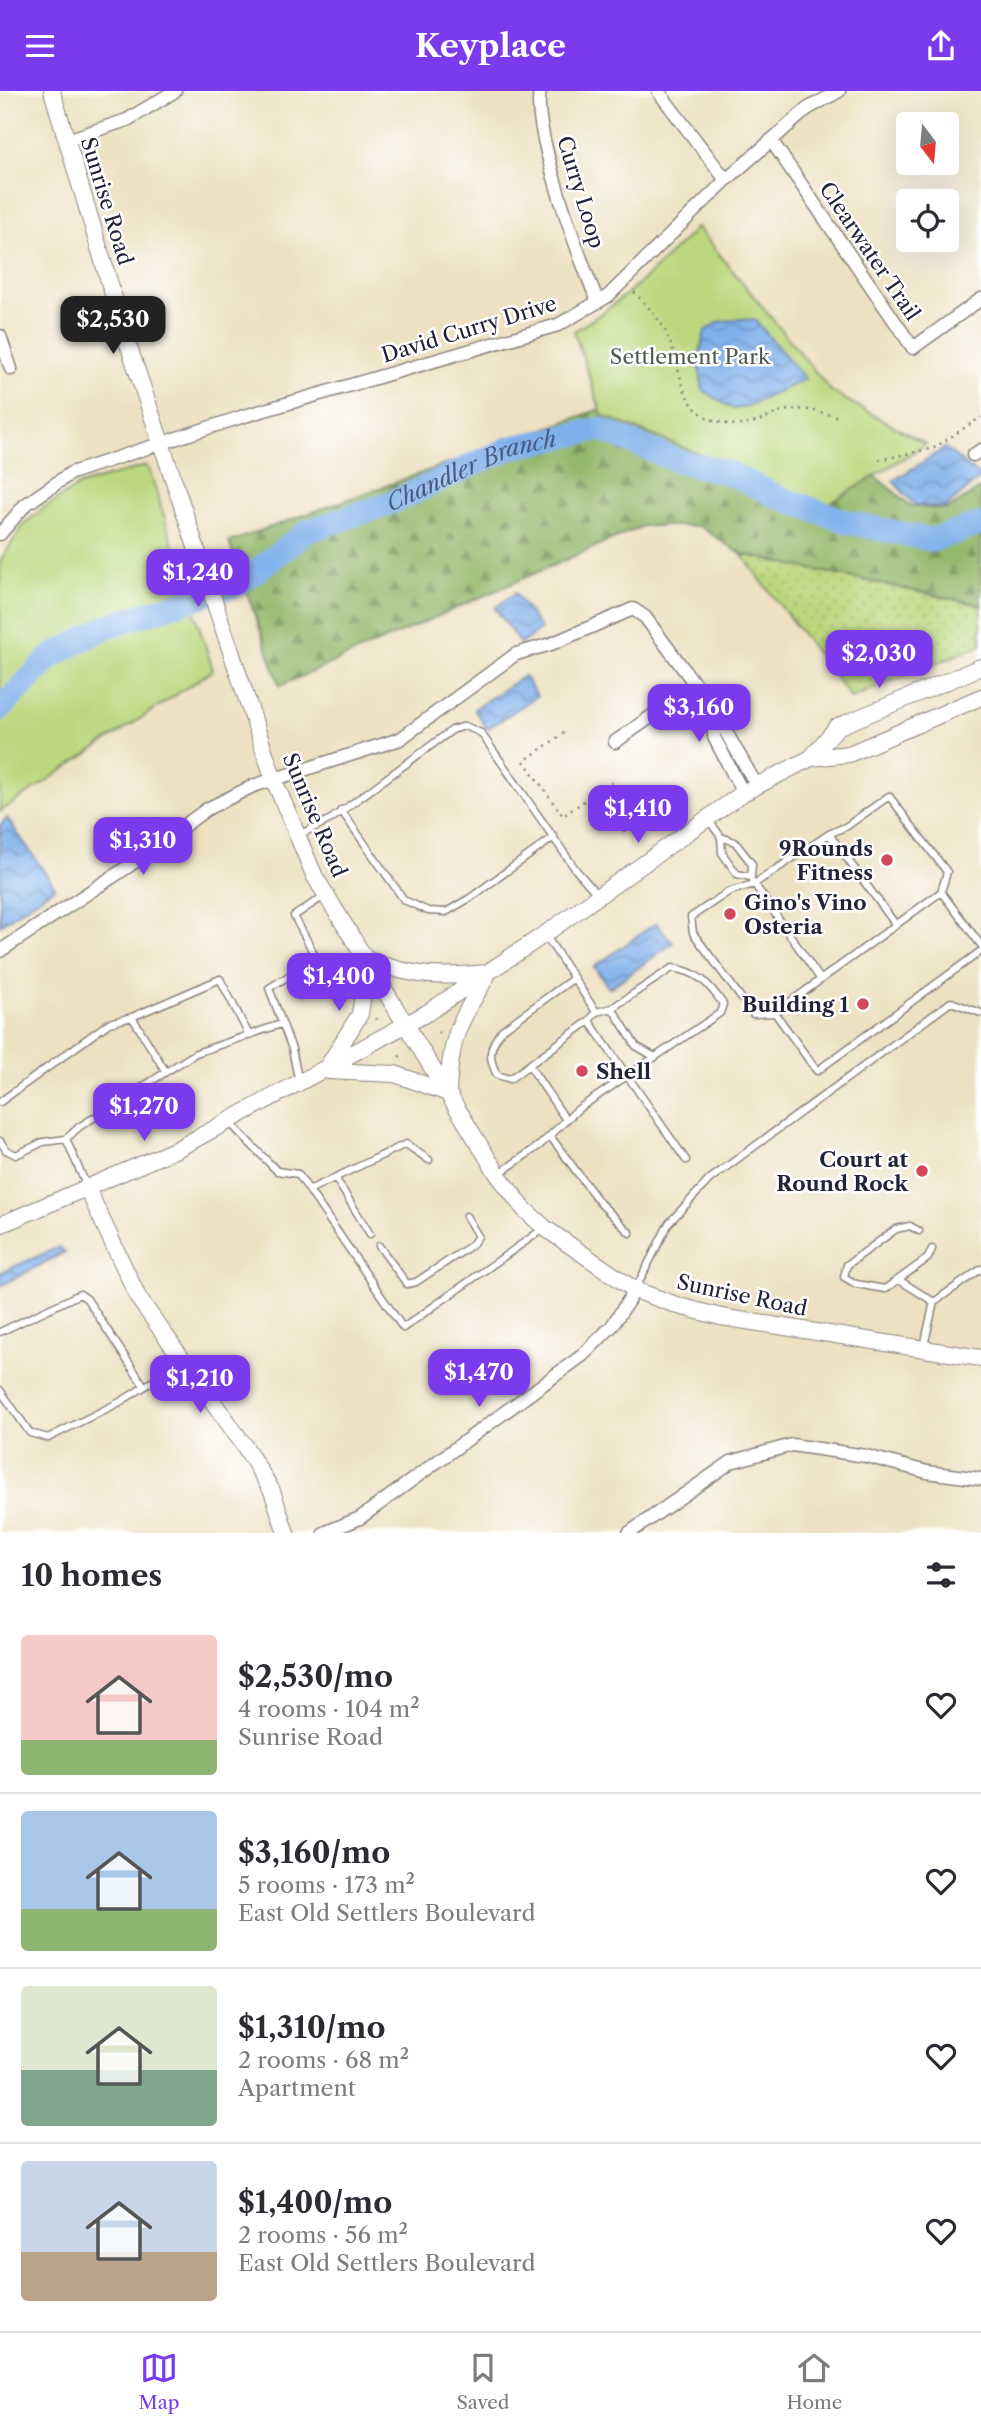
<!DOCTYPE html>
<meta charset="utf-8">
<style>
:root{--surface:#fff;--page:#f2f2f3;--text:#2b2b33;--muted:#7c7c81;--line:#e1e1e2;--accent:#7c3aed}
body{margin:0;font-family:"Libre Caslon Text",serif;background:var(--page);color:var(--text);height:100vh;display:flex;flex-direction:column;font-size:26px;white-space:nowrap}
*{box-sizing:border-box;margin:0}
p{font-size:23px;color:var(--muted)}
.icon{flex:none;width:38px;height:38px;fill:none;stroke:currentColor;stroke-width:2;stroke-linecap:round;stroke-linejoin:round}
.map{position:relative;height:1442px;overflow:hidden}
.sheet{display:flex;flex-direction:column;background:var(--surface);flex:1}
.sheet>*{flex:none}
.needle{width:46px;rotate:164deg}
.controls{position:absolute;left:896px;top:21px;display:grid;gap:14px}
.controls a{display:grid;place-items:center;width:63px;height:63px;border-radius:7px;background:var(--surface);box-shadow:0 7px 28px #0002;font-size:35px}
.price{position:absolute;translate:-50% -60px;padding:0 16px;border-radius:14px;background:var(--accent);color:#fff;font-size:23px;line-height:46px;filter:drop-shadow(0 2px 4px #0008)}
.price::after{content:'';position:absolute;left:50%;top:42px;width:21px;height:16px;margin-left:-10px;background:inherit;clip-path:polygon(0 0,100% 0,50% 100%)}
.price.on{background:#222;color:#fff}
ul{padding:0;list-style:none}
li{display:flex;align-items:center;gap:21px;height:175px;padding:0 21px}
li+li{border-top:2px solid var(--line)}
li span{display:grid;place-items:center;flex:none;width:196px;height:140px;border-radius:7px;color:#555}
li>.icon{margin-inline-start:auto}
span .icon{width:84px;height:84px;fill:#fffc;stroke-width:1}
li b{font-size:30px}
h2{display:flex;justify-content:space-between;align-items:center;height:84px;padding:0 21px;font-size:30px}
header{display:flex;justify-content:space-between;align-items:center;height:91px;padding:0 21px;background:var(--accent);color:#fff;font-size:32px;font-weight:700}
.menu{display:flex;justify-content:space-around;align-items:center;height:98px;border-top:2px solid var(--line);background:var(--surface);font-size:19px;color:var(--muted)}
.menu a{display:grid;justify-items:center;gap:4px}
.menu .on{color:var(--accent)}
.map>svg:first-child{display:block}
.grass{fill:url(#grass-dots);stroke:#6e7c5c;stroke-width:2}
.forest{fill:url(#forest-firs);stroke:#5b6d54;stroke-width:2}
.park{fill:#bbd77d;stroke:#6e7c5c;stroke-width:2}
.water{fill:url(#water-waves);stroke:#516993;stroke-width:2}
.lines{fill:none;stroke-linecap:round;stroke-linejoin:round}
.river{stroke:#80b0eb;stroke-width:24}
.lane-casing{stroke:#88827e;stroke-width:9}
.street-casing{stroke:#88827e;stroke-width:15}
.secondary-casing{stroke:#88827e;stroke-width:18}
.path{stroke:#88827e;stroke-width:2.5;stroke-dasharray:2 5;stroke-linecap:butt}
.lane{stroke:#fff;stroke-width:6}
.street{stroke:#fff;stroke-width:12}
.secondary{stroke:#fff;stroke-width:16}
.poi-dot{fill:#d1495b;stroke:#fff;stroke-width:2.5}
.labels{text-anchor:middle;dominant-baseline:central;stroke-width:5;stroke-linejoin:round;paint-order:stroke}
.street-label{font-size:21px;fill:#22223b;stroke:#fff}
.park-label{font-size:21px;fill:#50584f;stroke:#fff}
.poi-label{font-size:21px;font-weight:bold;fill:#22223b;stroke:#fff;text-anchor:end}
.water-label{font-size:23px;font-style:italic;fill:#485b81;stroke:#fff}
</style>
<header><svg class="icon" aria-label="menu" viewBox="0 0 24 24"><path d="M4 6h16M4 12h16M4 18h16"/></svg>Keyplace<svg class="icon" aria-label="share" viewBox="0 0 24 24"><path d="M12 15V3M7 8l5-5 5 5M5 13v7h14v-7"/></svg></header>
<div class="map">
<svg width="981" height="1442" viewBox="0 0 981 1442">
<defs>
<pattern id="grass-dots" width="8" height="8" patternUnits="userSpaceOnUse" patternTransform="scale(1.75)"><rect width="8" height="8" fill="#bbd77d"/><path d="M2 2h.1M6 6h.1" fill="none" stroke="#a0b86d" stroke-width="1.8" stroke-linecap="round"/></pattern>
<pattern id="forest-firs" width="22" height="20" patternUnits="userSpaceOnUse" patternTransform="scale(1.75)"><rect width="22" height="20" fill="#94b86c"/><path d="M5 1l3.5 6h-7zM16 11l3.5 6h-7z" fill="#78955a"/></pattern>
<pattern id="water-waves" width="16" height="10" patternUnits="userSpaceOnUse" patternTransform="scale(1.75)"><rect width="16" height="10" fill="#80b0eb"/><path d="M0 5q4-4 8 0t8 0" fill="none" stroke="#688fc0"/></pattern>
</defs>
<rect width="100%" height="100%" fill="#fff"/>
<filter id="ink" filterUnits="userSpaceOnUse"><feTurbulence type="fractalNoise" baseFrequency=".0143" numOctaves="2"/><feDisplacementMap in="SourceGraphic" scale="14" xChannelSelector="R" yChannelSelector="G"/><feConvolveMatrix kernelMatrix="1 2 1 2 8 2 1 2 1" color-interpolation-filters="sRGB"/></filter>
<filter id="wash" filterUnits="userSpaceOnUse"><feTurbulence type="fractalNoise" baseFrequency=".00686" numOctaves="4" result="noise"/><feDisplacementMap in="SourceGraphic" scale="28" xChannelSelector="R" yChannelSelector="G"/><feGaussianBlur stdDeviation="1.57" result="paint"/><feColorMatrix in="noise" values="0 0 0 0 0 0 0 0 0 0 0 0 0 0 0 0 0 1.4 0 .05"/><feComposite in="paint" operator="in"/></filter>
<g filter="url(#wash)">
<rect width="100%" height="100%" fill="#ede1c1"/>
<path class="grass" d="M741,463L981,514V554L851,607Z"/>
<path class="forest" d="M600,318L602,324L827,414L875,385L911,415L946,419L981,397V514L741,463L699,435H642L280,595L229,451Z"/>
<path class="park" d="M697,136L832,301L926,353L827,414L602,324L574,240C622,212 659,175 697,136Z
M145,375L149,378L213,579L0,721V470L23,435L42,418L80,394Z"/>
<path class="water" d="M740,228L755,229L805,288L746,316L733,318L703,299L698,270L705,240L719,231Z
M945,357L981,386L945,417L915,414L893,390Z
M515,502L541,538L520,553L495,517Z
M524,585L537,605L487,638L474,618Z
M7,727L55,796L0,834V734Z
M656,832L673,852L609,897L594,876Z
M59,1156L65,1161L0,1195V1182Z"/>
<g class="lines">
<path class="river" id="s1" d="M0,618L52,565L108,535L239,493L308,440L393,411L510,357L600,338L678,370L729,382L776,405L851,432L932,449L981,433"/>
</g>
</g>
<g filter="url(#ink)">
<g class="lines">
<g class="lane-casing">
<path id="lane" d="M341,719L404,809L428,820L446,821L470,807L554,746
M708,728L721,746L722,762L737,783L751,786L752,773L735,751L721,746
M829,743L847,735L889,705L947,781L941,801
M299,744L331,728L452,639L465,635L481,642L576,779L597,803
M753,791L821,889
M546,845L596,921
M981,854L941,801L775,922L817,980L981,860
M775,922L753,923L693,842L691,826L728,801L754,793L829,743L896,834
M132,926L220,888L249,944
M589,930L686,1069
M529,974L510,988L497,984C487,965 490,955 502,939L574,887
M299,992L292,958L269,897L312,871L313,861L294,825L324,805
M0,1011L109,932L132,926L166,981
M566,1029L529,974L589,930L596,921L612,917L672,877C698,880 709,893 723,913L720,922L655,966L636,955L612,917
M230,1032L277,1080L298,1083L403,1237L543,1138
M550,1045L600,1112L630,1142
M0,1050L6,1059L16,1064L43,1051L66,1048
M500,1082L540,1054L578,1018L655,966
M336,1088L370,1143
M87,1096L66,1048L79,1036L196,962L281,933
M311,1098L406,1053L429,1069
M919,1140L910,1135L896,1138L847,1174L844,1186L856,1193L885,1198L928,1167L932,1158
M379,1155L407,1193L416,1191L472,1154L478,1145L466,1125
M899,1189L934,1211
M636,1197L669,1132L710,1088L951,911L981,922
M0,1241L80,1203L87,1208L144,1295
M924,1255L934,1211L981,1178
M0,1299L30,1342L48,1347L120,1311L182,1272"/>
</g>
<g class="street-casing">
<path id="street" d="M540,0C531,37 581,171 598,211
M658,0L726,89
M67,49L127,29L175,0
M771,49L913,257L981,208
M0,245L11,278
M973,364L981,359
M0,443L25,414L71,382L241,326L558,234L608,205L726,89L807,18L839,0
M714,620V646L743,702
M615,651L696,594
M0,860L129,775L207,718L253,695L400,648L516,563L551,553L633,518L645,526L711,615L757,695
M324,1442L360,1427L583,1264L612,1235L635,1199
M629,1442L731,1371L792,1354L866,1365L927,1381L981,1388"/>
</g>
<g class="secondary-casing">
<path id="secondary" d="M52,0L126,247L274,689L315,786L498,1084L524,1118L545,1137L635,1199L679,1215L721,1226L981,1267
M811,667L837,636L981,576
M328,975L360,923L368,869C414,886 439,887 487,882
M328,980L395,983L448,1002
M448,1002C450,948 458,932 486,887
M87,1097L139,1208L244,1354L272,1400L286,1442
M0,1134L177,1058L427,922L545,843L743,702L811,667L849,663L981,606"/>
</g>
<path class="path" d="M634,201C646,214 660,227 667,244C686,287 676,328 736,334C756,335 770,323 788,319C806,316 824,322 841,327
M879,369L934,357L981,326
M564,642L524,670L563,725L611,691L635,728L622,736L626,743
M376,927L377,929
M438,941L439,942
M399,966L401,964"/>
<use href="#lane" class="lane"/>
<use href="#street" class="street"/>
<use href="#secondary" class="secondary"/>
</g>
</g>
<g class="poi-dot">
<circle cx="887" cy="769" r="7"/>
<circle cx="730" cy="823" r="7"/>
<circle cx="863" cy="913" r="7"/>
<circle cx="582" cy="980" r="7"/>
<circle cx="922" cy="1080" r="7"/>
</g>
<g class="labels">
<g class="street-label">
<text transform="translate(581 101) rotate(73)">Curry Loop</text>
<text transform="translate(107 110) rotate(73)">Sunrise Road</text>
<text transform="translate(870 160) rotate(56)">Clearwater Trail</text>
<text transform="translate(469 238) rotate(-17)">David Curry Drive</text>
<text transform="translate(315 724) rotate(67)">Sunrise Road</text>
<text transform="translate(742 1204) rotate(12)">Sunrise Road</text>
</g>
<g class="park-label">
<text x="690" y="265">Settlement Park</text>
</g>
<g class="poi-label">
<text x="873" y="757">9Rounds<tspan x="873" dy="24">Fitness</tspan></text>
<text x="744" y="811" text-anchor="start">Gino's Vino<tspan x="744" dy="24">Osteria</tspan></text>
<text x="849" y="913">Building 1</text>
<text x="596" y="980" text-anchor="start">Shell</text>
<text x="908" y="1068">Court at<tspan x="908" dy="24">Round Rock</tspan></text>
</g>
<g class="water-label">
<text stroke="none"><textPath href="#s1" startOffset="537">Chandler Branch</textPath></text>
</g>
</g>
</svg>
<div class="controls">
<a><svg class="needle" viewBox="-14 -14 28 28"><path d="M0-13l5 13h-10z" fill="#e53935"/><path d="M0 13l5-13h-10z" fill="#7c7c81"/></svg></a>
<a><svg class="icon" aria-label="locate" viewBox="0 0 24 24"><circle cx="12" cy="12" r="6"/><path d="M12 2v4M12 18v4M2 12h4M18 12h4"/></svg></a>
</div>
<b class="price on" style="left:113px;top:265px">$2,530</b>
<b class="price" style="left:198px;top:518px">$1,240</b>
<b class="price" style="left:879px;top:599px">$2,030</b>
<b class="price" style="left:699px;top:653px">$3,160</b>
<b class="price" style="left:638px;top:754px">$1,410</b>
<b class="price" style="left:143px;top:786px">$1,310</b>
<b class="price" style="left:339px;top:922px">$1,400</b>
<b class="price" style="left:144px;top:1052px">$1,270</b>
<b class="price" style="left:479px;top:1318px">$1,470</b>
<b class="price" style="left:200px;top:1324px">$1,210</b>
</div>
<section class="sheet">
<h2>10 homes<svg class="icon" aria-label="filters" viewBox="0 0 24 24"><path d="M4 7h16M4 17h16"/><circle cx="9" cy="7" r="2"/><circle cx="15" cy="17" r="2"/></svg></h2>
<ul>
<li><span style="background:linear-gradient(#f6c9c9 75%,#8fb573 0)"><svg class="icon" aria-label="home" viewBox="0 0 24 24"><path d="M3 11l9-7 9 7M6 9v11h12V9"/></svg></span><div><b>$2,530/mo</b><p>4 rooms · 104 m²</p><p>Sunrise Road</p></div><svg class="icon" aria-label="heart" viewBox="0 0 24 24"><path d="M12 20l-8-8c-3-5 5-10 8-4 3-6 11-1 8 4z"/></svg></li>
<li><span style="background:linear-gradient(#a9c7e8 70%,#8fb573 0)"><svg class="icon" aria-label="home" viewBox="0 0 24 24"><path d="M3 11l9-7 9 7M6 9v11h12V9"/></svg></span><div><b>$3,160/mo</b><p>5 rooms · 173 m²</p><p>East Old Settlers Boulevard</p></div><svg class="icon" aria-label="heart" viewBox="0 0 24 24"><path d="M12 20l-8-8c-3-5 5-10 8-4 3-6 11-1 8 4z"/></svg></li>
<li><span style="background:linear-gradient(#dfe7d0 60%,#7fa58c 0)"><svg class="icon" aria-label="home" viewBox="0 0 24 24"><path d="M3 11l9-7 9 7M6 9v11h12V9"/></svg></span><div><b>$1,310/mo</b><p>2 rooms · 68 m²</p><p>Apartment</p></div><svg class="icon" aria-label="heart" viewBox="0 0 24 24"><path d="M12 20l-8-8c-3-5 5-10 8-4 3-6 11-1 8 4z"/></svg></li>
<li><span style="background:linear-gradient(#c9d6e8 65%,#b9a48a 0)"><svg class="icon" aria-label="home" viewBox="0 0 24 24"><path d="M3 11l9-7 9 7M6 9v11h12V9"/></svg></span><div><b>$1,400/mo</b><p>2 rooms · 56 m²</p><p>East Old Settlers Boulevard</p></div><svg class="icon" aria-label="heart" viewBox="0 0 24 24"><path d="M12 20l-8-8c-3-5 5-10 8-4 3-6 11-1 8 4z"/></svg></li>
</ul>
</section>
<nav class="menu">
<a class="on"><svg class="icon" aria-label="map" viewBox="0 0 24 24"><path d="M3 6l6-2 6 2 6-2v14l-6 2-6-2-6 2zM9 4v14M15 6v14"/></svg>Map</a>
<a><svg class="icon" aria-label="saved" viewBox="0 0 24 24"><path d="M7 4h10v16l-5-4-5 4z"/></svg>Saved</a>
<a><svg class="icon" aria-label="home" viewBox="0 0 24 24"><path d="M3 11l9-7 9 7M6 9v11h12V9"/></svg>Home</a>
</nav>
